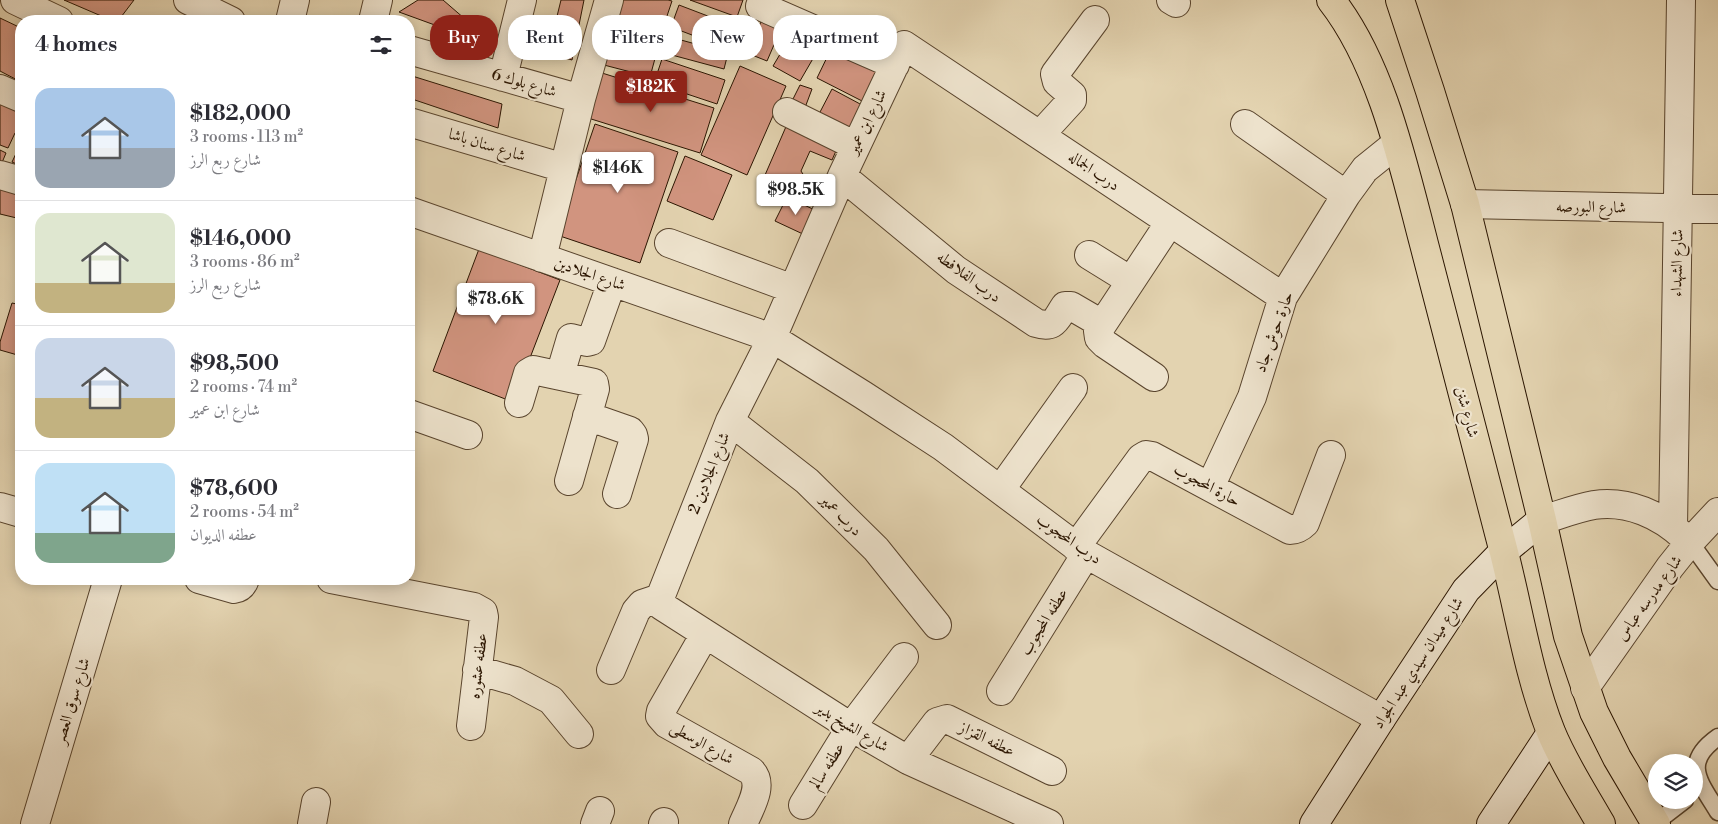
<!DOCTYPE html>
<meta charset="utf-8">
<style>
:root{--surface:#fff;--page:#f7f7f7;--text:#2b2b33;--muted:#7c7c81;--line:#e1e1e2;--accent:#8f2418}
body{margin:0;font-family:"Libre Bodoni",Amiri,serif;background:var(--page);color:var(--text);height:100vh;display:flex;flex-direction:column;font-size:19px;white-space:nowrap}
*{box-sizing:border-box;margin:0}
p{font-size:16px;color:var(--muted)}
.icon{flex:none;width:28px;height:28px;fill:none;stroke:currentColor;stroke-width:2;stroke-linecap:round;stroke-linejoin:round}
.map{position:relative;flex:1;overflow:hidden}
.drawer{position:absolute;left:15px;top:15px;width:400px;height:570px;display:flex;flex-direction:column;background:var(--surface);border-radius:20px;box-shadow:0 2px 12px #0003}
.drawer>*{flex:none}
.hud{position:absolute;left:430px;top:15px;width:475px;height:45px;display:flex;gap:10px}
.controls{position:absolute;left:1648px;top:754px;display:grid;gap:10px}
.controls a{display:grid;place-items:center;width:55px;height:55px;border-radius:50%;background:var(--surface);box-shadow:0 2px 12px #0003;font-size:25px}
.price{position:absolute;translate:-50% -42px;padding:0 11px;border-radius:5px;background:#fff;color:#222;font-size:16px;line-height:32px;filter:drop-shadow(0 1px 2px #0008)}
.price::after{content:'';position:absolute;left:50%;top:30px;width:15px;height:11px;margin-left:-8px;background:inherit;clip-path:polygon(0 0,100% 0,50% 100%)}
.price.selected{background:var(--accent);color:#fff}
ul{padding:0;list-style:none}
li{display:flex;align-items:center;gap:15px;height:125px;padding:0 20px}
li+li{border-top:1px solid var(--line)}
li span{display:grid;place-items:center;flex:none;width:140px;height:100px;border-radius:15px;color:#555}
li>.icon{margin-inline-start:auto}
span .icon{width:60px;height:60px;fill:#fffc;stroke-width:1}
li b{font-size:21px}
h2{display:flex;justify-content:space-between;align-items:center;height:60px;padding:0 20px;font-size:21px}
.chip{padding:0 18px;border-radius:20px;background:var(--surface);box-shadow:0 2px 12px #0003;font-size:18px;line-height:45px}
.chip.selected{background:var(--accent);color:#fff}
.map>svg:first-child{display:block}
.building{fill:#d1947f;stroke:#2b1501}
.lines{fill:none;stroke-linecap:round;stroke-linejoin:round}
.lane-casing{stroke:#59442d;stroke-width:19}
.street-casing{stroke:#59442d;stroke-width:30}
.secondary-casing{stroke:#2b1501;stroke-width:30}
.primary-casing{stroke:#2b1501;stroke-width:30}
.lane{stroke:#ede2cc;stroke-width:16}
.street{stroke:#ede2cc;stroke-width:28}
.secondary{stroke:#ede2cc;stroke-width:28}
.primary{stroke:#e3d3b0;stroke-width:28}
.labels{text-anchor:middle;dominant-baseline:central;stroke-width:4.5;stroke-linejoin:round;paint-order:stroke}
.street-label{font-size:16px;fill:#2b1501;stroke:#ede2cc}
</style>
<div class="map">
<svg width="1718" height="824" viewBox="0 0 1718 824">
<rect width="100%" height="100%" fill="#e3d3b0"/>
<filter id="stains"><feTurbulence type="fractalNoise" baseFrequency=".004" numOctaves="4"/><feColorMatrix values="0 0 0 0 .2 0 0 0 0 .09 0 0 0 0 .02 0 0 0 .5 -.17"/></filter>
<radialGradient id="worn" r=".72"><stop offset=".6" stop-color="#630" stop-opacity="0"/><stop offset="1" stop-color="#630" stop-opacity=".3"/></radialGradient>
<path class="building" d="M64,0H134L118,21H113Z
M418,0H443L465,19V36L399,12Z
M561,0H584L572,60L548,53Z
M623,0H668L672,1L662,31L618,15Z
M690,0H743L737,17Z
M679,5L734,26L726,48L671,27Z
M764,15L783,24L767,61L747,53Z
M0,18L21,28V82L0,71Z
M616,22L728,53L724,69L657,51L650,77L604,65Z
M795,29L822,43L800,81L773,66Z
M833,45L880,69L864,102L817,78Z
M662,59L725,80L717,104L654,83Z
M740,66L786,86L747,175L701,155Z
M602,73L714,108L700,153L588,118Z
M409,75L502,104L498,128L409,98Z
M800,85L812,89L803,113L789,107Z
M832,89L862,105L849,130L819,114Z
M0,96L21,105V136L15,133L8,148L0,145Z
M788,122L839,144L832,160L810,151L801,171L813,190L808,201L762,182Z
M595,124L678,152L640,263L557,235Z
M21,143V166L12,162Z
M0,150L6,153L1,165L0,164Z
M685,156L732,175L713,220L667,201Z
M0,183L21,189V219L0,214Z
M787,197L817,211L805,235L775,221Z
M479,249L560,280L513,402L433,371Z
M12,303L21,305V356L0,350V342Z"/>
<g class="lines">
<g class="lane-casing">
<path id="lane" d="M1690,542L1718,581
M1718,737C1681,763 1700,782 1718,812
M1655,823L1685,800"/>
</g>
<g class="street-casing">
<path id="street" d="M15,0L59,21
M188,0L231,21
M1171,0L1176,3
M760,6L895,65
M290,21L295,0
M373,21L378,0
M409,50L581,99
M503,77L522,0
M0,89L21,98
M787,112L856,146
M409,122L564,168
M1245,124L1346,195
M1040,135L1072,100V95L1057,82L1055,74L1095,20
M0,175L21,181
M842,176L956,270L1036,323C1055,329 1056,319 1065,306H1071L1102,324
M1465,204L1718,209
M409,211L772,338L863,395L943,447L1086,554L1381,719
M669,243L793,289
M1089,255L1131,281
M542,258L581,99L609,0
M560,375L571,338L587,342L591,341L612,282
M1154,377L1105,344L1099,338L1098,331L1170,222
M519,403L528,373L533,370L594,383L595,389L569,481
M409,414L468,435
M587,416L630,431L633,435L634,439L617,494
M730,421L807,481L876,549L937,625
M1210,487L1252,397L1283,297L1346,195L1365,169L1396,144
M1001,489L1073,388
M0,507L21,513
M1542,520C1559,515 1577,508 1594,505C1628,500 1661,515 1685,538
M1673,527L1681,0
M1076,547L1141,458L1146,455L1152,456L1290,530C1296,530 1300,528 1305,523L1331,455
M199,579L234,589C241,588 243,585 245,579
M331,579L474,607L483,612L484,617L471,726
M705,634L661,711L660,716L667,724L751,771C765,785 749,809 743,824
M477,670L515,681L551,700L579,734
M611,670L636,611L642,604L660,598
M1585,688L1670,567L1690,542L1718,512
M1001,691L1086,554
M908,760L937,722L947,719L1052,771
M803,805L851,727L904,657
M35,824L108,579
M312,824L316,802
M595,824L600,811
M663,824L664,822
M1049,824L908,760L851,727L662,606L660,598L730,421L772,338L842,176L904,45L1283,297"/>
</g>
<g class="secondary-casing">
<path id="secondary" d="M1314,824L1381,719L1466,590L1504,551L1542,520
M1491,824L1551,733"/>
</g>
<g class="primary-casing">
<path id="primary" d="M1331,0C1382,65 1403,164 1424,244C1450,343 1475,442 1501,541C1518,604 1527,671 1551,732C1564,764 1584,794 1601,824
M1400,0L1430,91L1465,204L1542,520L1568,636L1594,712L1617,758L1656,824"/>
</g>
<use href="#lane" class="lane"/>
<use href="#street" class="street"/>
<use href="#secondary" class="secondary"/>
<use href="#primary" class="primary"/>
</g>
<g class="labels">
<g class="street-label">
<text transform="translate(524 83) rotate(16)">شارع بلوك 6</text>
<text transform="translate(867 122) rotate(-64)">شارع ابن عمير</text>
<text transform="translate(487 145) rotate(17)">شارع سنان باشا</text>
<text transform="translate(1094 171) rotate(34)">درب الجماله</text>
<text transform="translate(1591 207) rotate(1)">شارع البورصه</text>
<text transform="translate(1677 263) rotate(-89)">شارع الشهداء</text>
<text transform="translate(590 274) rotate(19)">شارع الجلادين</text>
<text transform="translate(969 277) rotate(36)">درب الفلافطه</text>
<text transform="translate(1274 332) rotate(-70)">حارة حوش جاد</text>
<text transform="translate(1467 412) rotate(75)">شارع شنن</text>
<text transform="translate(709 473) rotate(-68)">شارع الجلادين 2</text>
<text transform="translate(1207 485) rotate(28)">حارة المحجوب</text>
<text transform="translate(841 515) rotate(45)">درب عمير</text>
<text transform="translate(1069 539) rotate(35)">درب المحجوب</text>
<text transform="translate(1649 598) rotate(-54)">شارع مدرسه عباس</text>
<text transform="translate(1044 622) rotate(-58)">عطفه المحجوب</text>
<text transform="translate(1418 663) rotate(-57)">شارع ميدان سيدي عبد الجواد</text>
<text transform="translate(478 666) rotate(-83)">عطفه عشوره</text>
<text transform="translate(72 701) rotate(-73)">شارع سوق العصر</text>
<text transform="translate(852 727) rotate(31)">شارع الشيخ بدير</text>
<text transform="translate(987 739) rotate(26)">عطفه القزاز</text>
<text transform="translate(702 743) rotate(30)">شارع الوسطى</text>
<text transform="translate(827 766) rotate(-58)">عطفه سالم</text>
</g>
</g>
<rect width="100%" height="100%" filter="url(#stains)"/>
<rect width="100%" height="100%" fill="url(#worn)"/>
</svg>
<div class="controls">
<a><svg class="icon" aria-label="layers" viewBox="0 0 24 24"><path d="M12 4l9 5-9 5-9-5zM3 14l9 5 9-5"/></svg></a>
</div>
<b class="price selected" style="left:651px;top:113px">$182K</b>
<b class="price" style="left:618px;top:194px">$146K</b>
<b class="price" style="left:796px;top:216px">$98.5K</b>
<b class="price" style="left:496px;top:325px">$78.6K</b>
<div class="hud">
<a class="chip selected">Buy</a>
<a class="chip">Rent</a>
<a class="chip">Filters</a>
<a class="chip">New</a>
<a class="chip">Apartment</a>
</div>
<section class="drawer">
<h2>4 homes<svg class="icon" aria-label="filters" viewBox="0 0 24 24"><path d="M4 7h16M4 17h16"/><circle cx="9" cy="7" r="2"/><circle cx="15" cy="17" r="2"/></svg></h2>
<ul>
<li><span style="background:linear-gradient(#a9c7e8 60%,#9aa5b1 0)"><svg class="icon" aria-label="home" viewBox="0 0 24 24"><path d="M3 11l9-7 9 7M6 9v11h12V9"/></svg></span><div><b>$182,000</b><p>3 rooms · 113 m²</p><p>شارع ربع الرز</p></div></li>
<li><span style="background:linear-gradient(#dfe7d0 70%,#c2b280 0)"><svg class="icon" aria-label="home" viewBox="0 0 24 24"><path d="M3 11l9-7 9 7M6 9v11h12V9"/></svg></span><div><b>$146,000</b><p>3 rooms · 86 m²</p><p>شارع ربع الرز</p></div></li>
<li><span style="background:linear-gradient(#c9d6e8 60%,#c2b280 0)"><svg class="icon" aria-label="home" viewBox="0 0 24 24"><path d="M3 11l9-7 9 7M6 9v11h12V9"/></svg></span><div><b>$98,500</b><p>2 rooms · 74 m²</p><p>شارع ابن عمير</p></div></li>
<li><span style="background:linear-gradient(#bfe0f5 70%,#7fa58c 0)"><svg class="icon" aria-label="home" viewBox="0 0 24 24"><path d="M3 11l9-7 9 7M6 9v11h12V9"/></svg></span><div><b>$78,600</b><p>2 rooms · 54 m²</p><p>عطفه الديوان</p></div></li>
</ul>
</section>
</div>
